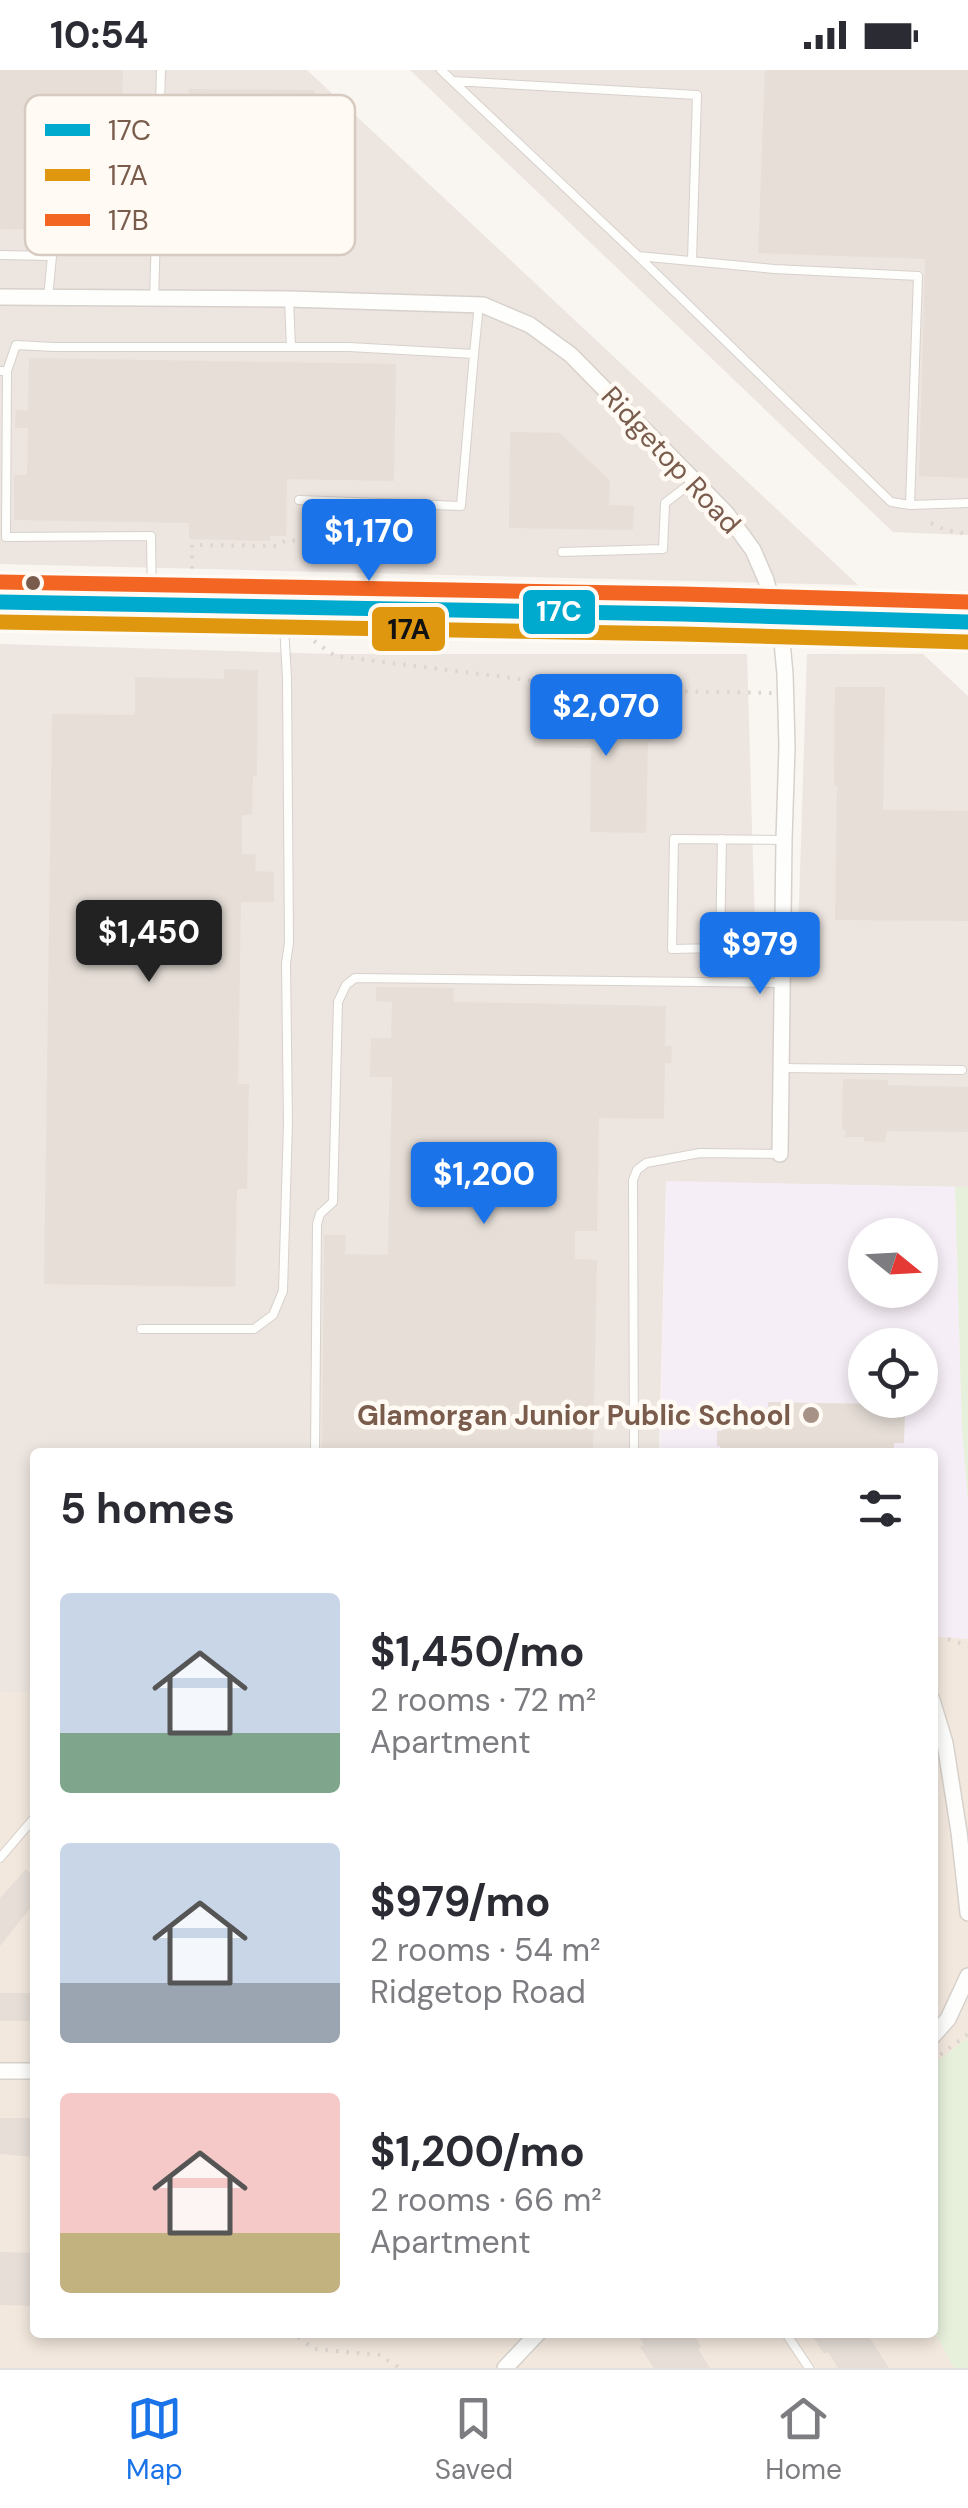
<!DOCTYPE html>
<meta charset="utf-8">
<style>
:root{--surface:#fff;--page:#f2f2f3;--text:#2b2b33;--muted:#7c7c81;--line:#e1e1e2;--accent:#1a73e8}
body{margin:0;font-family:"DM Sans",sans-serif;background:var(--page);color:var(--text);height:100vh;display:flex;flex-direction:column;font-size:38px;white-space:nowrap}
*{box-sizing:border-box;margin:0}
p{font-size:32px;color:var(--muted)}
.icon{flex:none;width:55px;height:55px;fill:none;stroke:currentColor;stroke-width:2;stroke-linecap:round;stroke-linejoin:round}
.map{position:relative;flex:1;overflow:hidden}
.drawer{position:absolute;left:30px;top:1378px;width:908px;height:890px;display:flex;flex-direction:column;background:var(--surface);border-radius:10px;box-shadow:0 5px 15px #0003}
.drawer>*{flex:none}
.needle{width:65px;rotate:108deg}
.buttons{position:absolute;left:848px;top:1148px;display:grid;gap:20px}
.buttons a{display:grid;place-items:center;width:90px;height:90px;border-radius:50%;background:var(--surface);box-shadow:0 5px 15px #0003;font-size:50px}
.price{position:absolute;translate:-50% -85px;padding:0 22px;border-radius:10px;background:var(--accent);color:#fff;font-size:32px;line-height:65px;filter:drop-shadow(0 2px 5px #0008)}
.price::after{content:'';position:absolute;left:50%;top:60px;width:30px;height:22px;margin-left:-15px;background:inherit;clip-path:polygon(0 0,100% 0,50% 100%)}
.price.selected{background:#222;color:#fff}
ul{padding:0;list-style:none}
li{display:flex;align-items:center;gap:30px;height:250px;padding:0 30px}
li span{display:grid;place-items:center;flex:none;width:280px;height:200px;border-radius:10px;color:#555}
li>.icon{margin-inline-start:auto}
span .icon{width:120px;height:120px;fill:#fffc;stroke-width:1}
li b{font-size:42px}
h2{display:flex;justify-content:space-between;align-items:center;height:120px;padding:0 30px;font-size:42px}
.status{display:flex;justify-content:space-between;align-items:center;height:70px;padding:0 50px;background:var(--surface);direction:ltr}
.status svg{height:28px;fill:currentColor}
.tabs{display:flex;justify-content:space-around;align-items:center;height:140px;border-top:2px solid var(--line);background:var(--surface);font-size:28px;color:var(--muted)}
.tabs a{display:grid;justify-items:center;gap:5px}
.tabs .selected{color:var(--accent)}
.map>svg:first-child{display:block}
.residential{fill:#f2e8de}
.industrial{fill:#ede5e0}
.education{fill:#f6eef6;fill-rule:evenodd}
.green{fill:#e7f0db}
.building{fill:#e6ded7}
.lines{fill:none;stroke-linecap:round;stroke-linejoin:round}
.service-casing{stroke:#d7d1cb;stroke-width:10}
.minor-casing{stroke:#d7d1cb;stroke-width:18}
.secondary-casing{stroke:#d9d2cb;stroke-width:22}
.path{stroke:#dcd5d0;stroke-width:4;stroke-dasharray:2.5 8;stroke-linecap:butt}
.service{stroke:#fefefd;stroke-width:8}
.minor{stroke:#fefefd;stroke-width:15}
.secondary{stroke:#fefefd;stroke-width:20}
.secondary-bridge-casing{stroke:#d9d2cb;stroke-width:22;stroke-linecap:butt}
.secondary-bridge{stroke:#fefefd;stroke-width:20}
.bus-1-casing{stroke:#fffaf3;stroke-width:22}
.bus-2-casing{stroke:#fffaf3;stroke-width:22}
.bus-3-casing{stroke:#fffaf3;stroke-width:22}
.bus-1{stroke:#00a9ce;stroke-width:15}
.bus-2{stroke:#de970f;stroke-width:15}
.bus-3{stroke:#f26522;stroke-width:15}
.bus-dot{fill:#7a5c4d;stroke:#fffaf3;stroke-width:4}
.poi-dot{fill:#a69286;stroke:#fffaf3;stroke-width:4}
.labels{text-anchor:middle;dominant-baseline:central;stroke-width:9;stroke-linejoin:round;paint-order:stroke}
.street-label{font-size:28px;fill:#7a5c4d;stroke:#fffaf3}
.poi-label{font-size:28px;font-weight:bold;fill:#7a5c4d;stroke:#fffaf3;text-anchor:end}
.key{fill:#fffaf3;stroke:#d7cbc1;stroke-width:2.5}
.key-label{font-size:28px;fill:#7a5c4d}
.line-badge{stroke:#fffaf3;stroke-width:4}
.badge-label{font-size:28px;text-anchor:middle;font-weight:bold;fill:#fff}
.pale-badge-label{font-size:28px;text-anchor:middle;font-weight:bold;fill:#111}
</style>
<div class="status"><b>10:54</b><svg viewBox="0 0 49 12"><path d="M0 12V9h3v3zM5 12V6h3v6zM10 12V3h3v9zM15 12V0h3v12zM26 1h20v11H26zM47 4h2v5h-2z"/></svg></div>
<div class="map">
<svg width="968" height="2298" viewBox="0 0 968 2298">
<rect width="100%" height="100%" fill="#f9f5f0"/>
<path class="residential" d="M932,1566L968,1569V1968L933,1995Z
M0,1622L35,1623V2262H932L933,2259L954,2298H0Z"/>
<path class="industrial" d="M0,0H307L858,515L0,494Z
M410,0H968V465L893,462Z
M0,574L332,584H747L756,894L797,896L807,584H923L968,626V1117L666,1112L659,1382H35V1623L0,1622Z"/>
<path class="education" d="M666,1111L955,1117L962,1360L968,1432V1569L933,1566L932,1382H660ZM865,1165H920V1220H865ZM865,1275H920V1330H865Z"/>
<path class="green" d="M955,1117H968V1432L962,1360Z
M968,1968V2298H954L933,2259L932,1995Z"/>
<path class="building" d="M0,0H123L120,143L141,144V169L71,168V160L0,159Z
M765,0H968V408L919,406L925,189L758,183Z
M189,19L313,20L320,28L318,152H323V166H318V172L187,170Z
M29,288L396,294L394,411L287,409L286,466H270V471L189,469V453L14,450V405H27L28,358H15L16,340L28,341Z
M510,362L560,363L610,411L609,435L634,436L633,460L509,458Z
M224,599L258,600L257,706H253L252,745H242V784H256L255,801L274,802V832H241L238,1014H249L247,1119H237L235,1217L44,1214L52,644L135,645V607L224,609Z
M835,617H885L883,740L968,741V851L835,850L837,716H834Z
M534,637L652,639V673L648,672L646,763L590,762L591,678L533,677Z
M376,917L454,918L453,932L666,936L665,976H672L671,993H665L664,1049L599,1048L597,1161H575V1189L597,1190L593,1382H322L324,1165H346L345,1184L388,1185L392,1007H370L371,968H391L392,932L376,931Z
M843,1009L888,1010V1015L968,1017V1062L887,1061L885,1072L864,1071V1067H845V1060H842Z
M768,1332L878,1334V1341L905,1343L904,1373H894V1382H720V1376H717V1361H722V1337L768,1338Z
M26,1799L35,1807V1832L0,1876V1828Z
M0,1923H35L34,1951H0Z
M0,2048H35V2087L0,2084Z
M0,2182L35,2183V2236L0,2235Z
M636,2262H692L701,2276L698,2279L710,2298H654L640,2277L644,2275Z
M810,2262H866L889,2298H838L828,2282L824,2284Z"/>
<g class="lines">
<g class="service-casing">
<path id="service" d="M441,0L638,186L891,432L910,435L968,433
M453,11L697,25L692,190
M1,185L52,186L48,228
M638,186L774,199L918,206L910,435
M154,229L161,0
M289,229L291,277
M0,301H7L6,467L151,466L152,534
M7,301L16,275L54,277H349L474,284L479,234
M299,430L461,436L474,284
M562,482L663,479L665,433L694,411
M722,769L720,878L672,879L674,769L784,770
M781,998L962,1000
M141,1259H254L273,1245L283,1221L288,1053L286,893L289,873L287,608L283,538
M315,1382L317,1154L320,1144L333,1132L338,932L346,915L355,908L783,913
M634,1382L633,1110L637,1100L646,1093L700,1083L780,1084
M0,1788L35,1747
M785,2262L809,2298"/>
</g>
<g class="minor-casing">
<path id="minor" d="M0,227L289,229L483,235L530,255L571,285L726,443L753,480L766,510L782,572L785,604L787,676L784,770L780,1084
M932,1630L945,1673L959,1762L968,1843
M932,1967L948,1949L968,1906
M0,2001H35
M505,2298L539,2262"/>
</g>
<g class="secondary-casing">
<path id="secondary" d="M0,532L682,544"/>
</g>
<path class="path" d="M931,453L945,460L968,464
M192,509V475L278,476L286,470L297,471
M314,571L335,586L609,620L772,623
M948,1569L968,1576
M932,1991L968,1964
M298,2267L314,2279L379,2285L400,2298"/>
<use href="#service" class="service"/>
<use href="#minor" class="minor"/>
<use href="#secondary" class="secondary"/>
<g class="secondary-bridge-casing">
<path id="secondary-bridge" d="M682,544L968,552"/>
</g>
<use href="#secondary-bridge" class="secondary-bridge"/>
<g class="bus-1-casing">
<path id="bus-1" d="M0,532L682,544L968,552"/>
</g>
<g class="bus-2-casing">
<path id="bus-2" d="M0,552L682,564L967,572"/>
</g>
<g class="bus-3-casing">
<path id="bus-3" d="M0,512L682,524L968,532"/>
</g>
<use href="#bus-1" class="bus-1"/>
<use href="#bus-2" class="bus-2"/>
<use href="#bus-3" class="bus-3"/>
</g>
<circle class="bus-dot" cx="33" cy="513" r="9"/>
<circle class="poi-dot" cx="811" cy="1345" r="10"/>
<g class="labels">
<g class="street-label">
<text transform="translate(671 390) rotate(47)">Ridgetop Road</text>
</g>
<g class="poi-label">
<text x="791" y="1345">Glamorgan Junior Public School</text>
</g>
</g>
<rect x="25" y="25" width="330" height="160" rx="15" class="key"/>
<rect x="45" y="54" width="45" height="12" fill="#00a9ce"/>
<rect x="45" y="99" width="45" height="12" fill="#de970f"/>
<rect x="45" y="144" width="45" height="12" fill="#f26522"/>
<g class="key-label">
<text x="108" y="70">17C</text>
<text x="108" y="115">17A</text>
<text x="108" y="160">17B</text>
</g>
<g class="line-badge">
<rect x="521" y="518" width="76" height="48" rx="10" fill="#00a9ce"/>
<rect x="370" y="535" width="77" height="48" rx="10" fill="#de970f"/>
</g>
<g class="badge-label">
<text x="559" y="551">17C</text>
</g>
<g class="pale-badge-label">
<text x="409" y="569">17A</text>
</g>
</svg>
<div class="buttons">
<a><svg class="needle" viewBox="-14 -14 28 28"><path d="M0-13l5 13h-10z" fill="#e53935"/><path d="M0 13l5-13h-10z" fill="#7c7c81"/></svg></a>
<a><svg class="icon" aria-label="locate" viewBox="0 0 24 24"><circle cx="12" cy="12" r="6"/><path d="M12 2v4M12 18v4M2 12h4M18 12h4"/></svg></a>
</div>
<b class="price" style="left:369px;top:514px">$1,170</b>
<b class="price" style="left:606px;top:689px">$2,070</b>
<b class="price selected" style="left:149px;top:915px">$1,450</b>
<b class="price" style="left:760px;top:927px">$979</b>
<b class="price" style="left:484px;top:1157px">$1,200</b>
<section class="drawer">
<h2>5 homes<svg class="icon" aria-label="filters" viewBox="0 0 24 24"><path d="M4 7h16M4 17h16"/><circle cx="9" cy="7" r="2"/><circle cx="15" cy="17" r="2"/></svg></h2>
<ul>
<li><span style="background:linear-gradient(#c9d6e8 70%,#7fa58c 0)"><svg class="icon" aria-label="home" viewBox="0 0 24 24"><path d="M3 11l9-7 9 7M6 9v11h12V9"/></svg></span><div><b>$1,450/mo</b><p>2 rooms · 72 m²</p><p>Apartment</p></div></li>
<li><span style="background:linear-gradient(#c9d6e8 70%,#9aa5b1 0)"><svg class="icon" aria-label="home" viewBox="0 0 24 24"><path d="M3 11l9-7 9 7M6 9v11h12V9"/></svg></span><div><b>$979/mo</b><p>2 rooms · 54 m²</p><p>Ridgetop Road</p></div></li>
<li><span style="background:linear-gradient(#f6c9c9 70%,#c2b280 0)"><svg class="icon" aria-label="home" viewBox="0 0 24 24"><path d="M3 11l9-7 9 7M6 9v11h12V9"/></svg></span><div><b>$1,200/mo</b><p>2 rooms · 66 m²</p><p>Apartment</p></div></li>
</ul>
</section>
</div>
<nav class="tabs">
<a class="selected"><svg class="icon" aria-label="map" viewBox="0 0 24 24"><path d="M3 6l6-2 6 2 6-2v14l-6 2-6-2-6 2zM9 4v14M15 6v14"/></svg>Map</a>
<a><svg class="icon" aria-label="saved" viewBox="0 0 24 24"><path d="M7 4h10v16l-5-4-5 4z"/></svg>Saved</a>
<a><svg class="icon" aria-label="home" viewBox="0 0 24 24"><path d="M3 11l9-7 9 7M6 9v11h12V9"/></svg>Home</a>
</nav>
